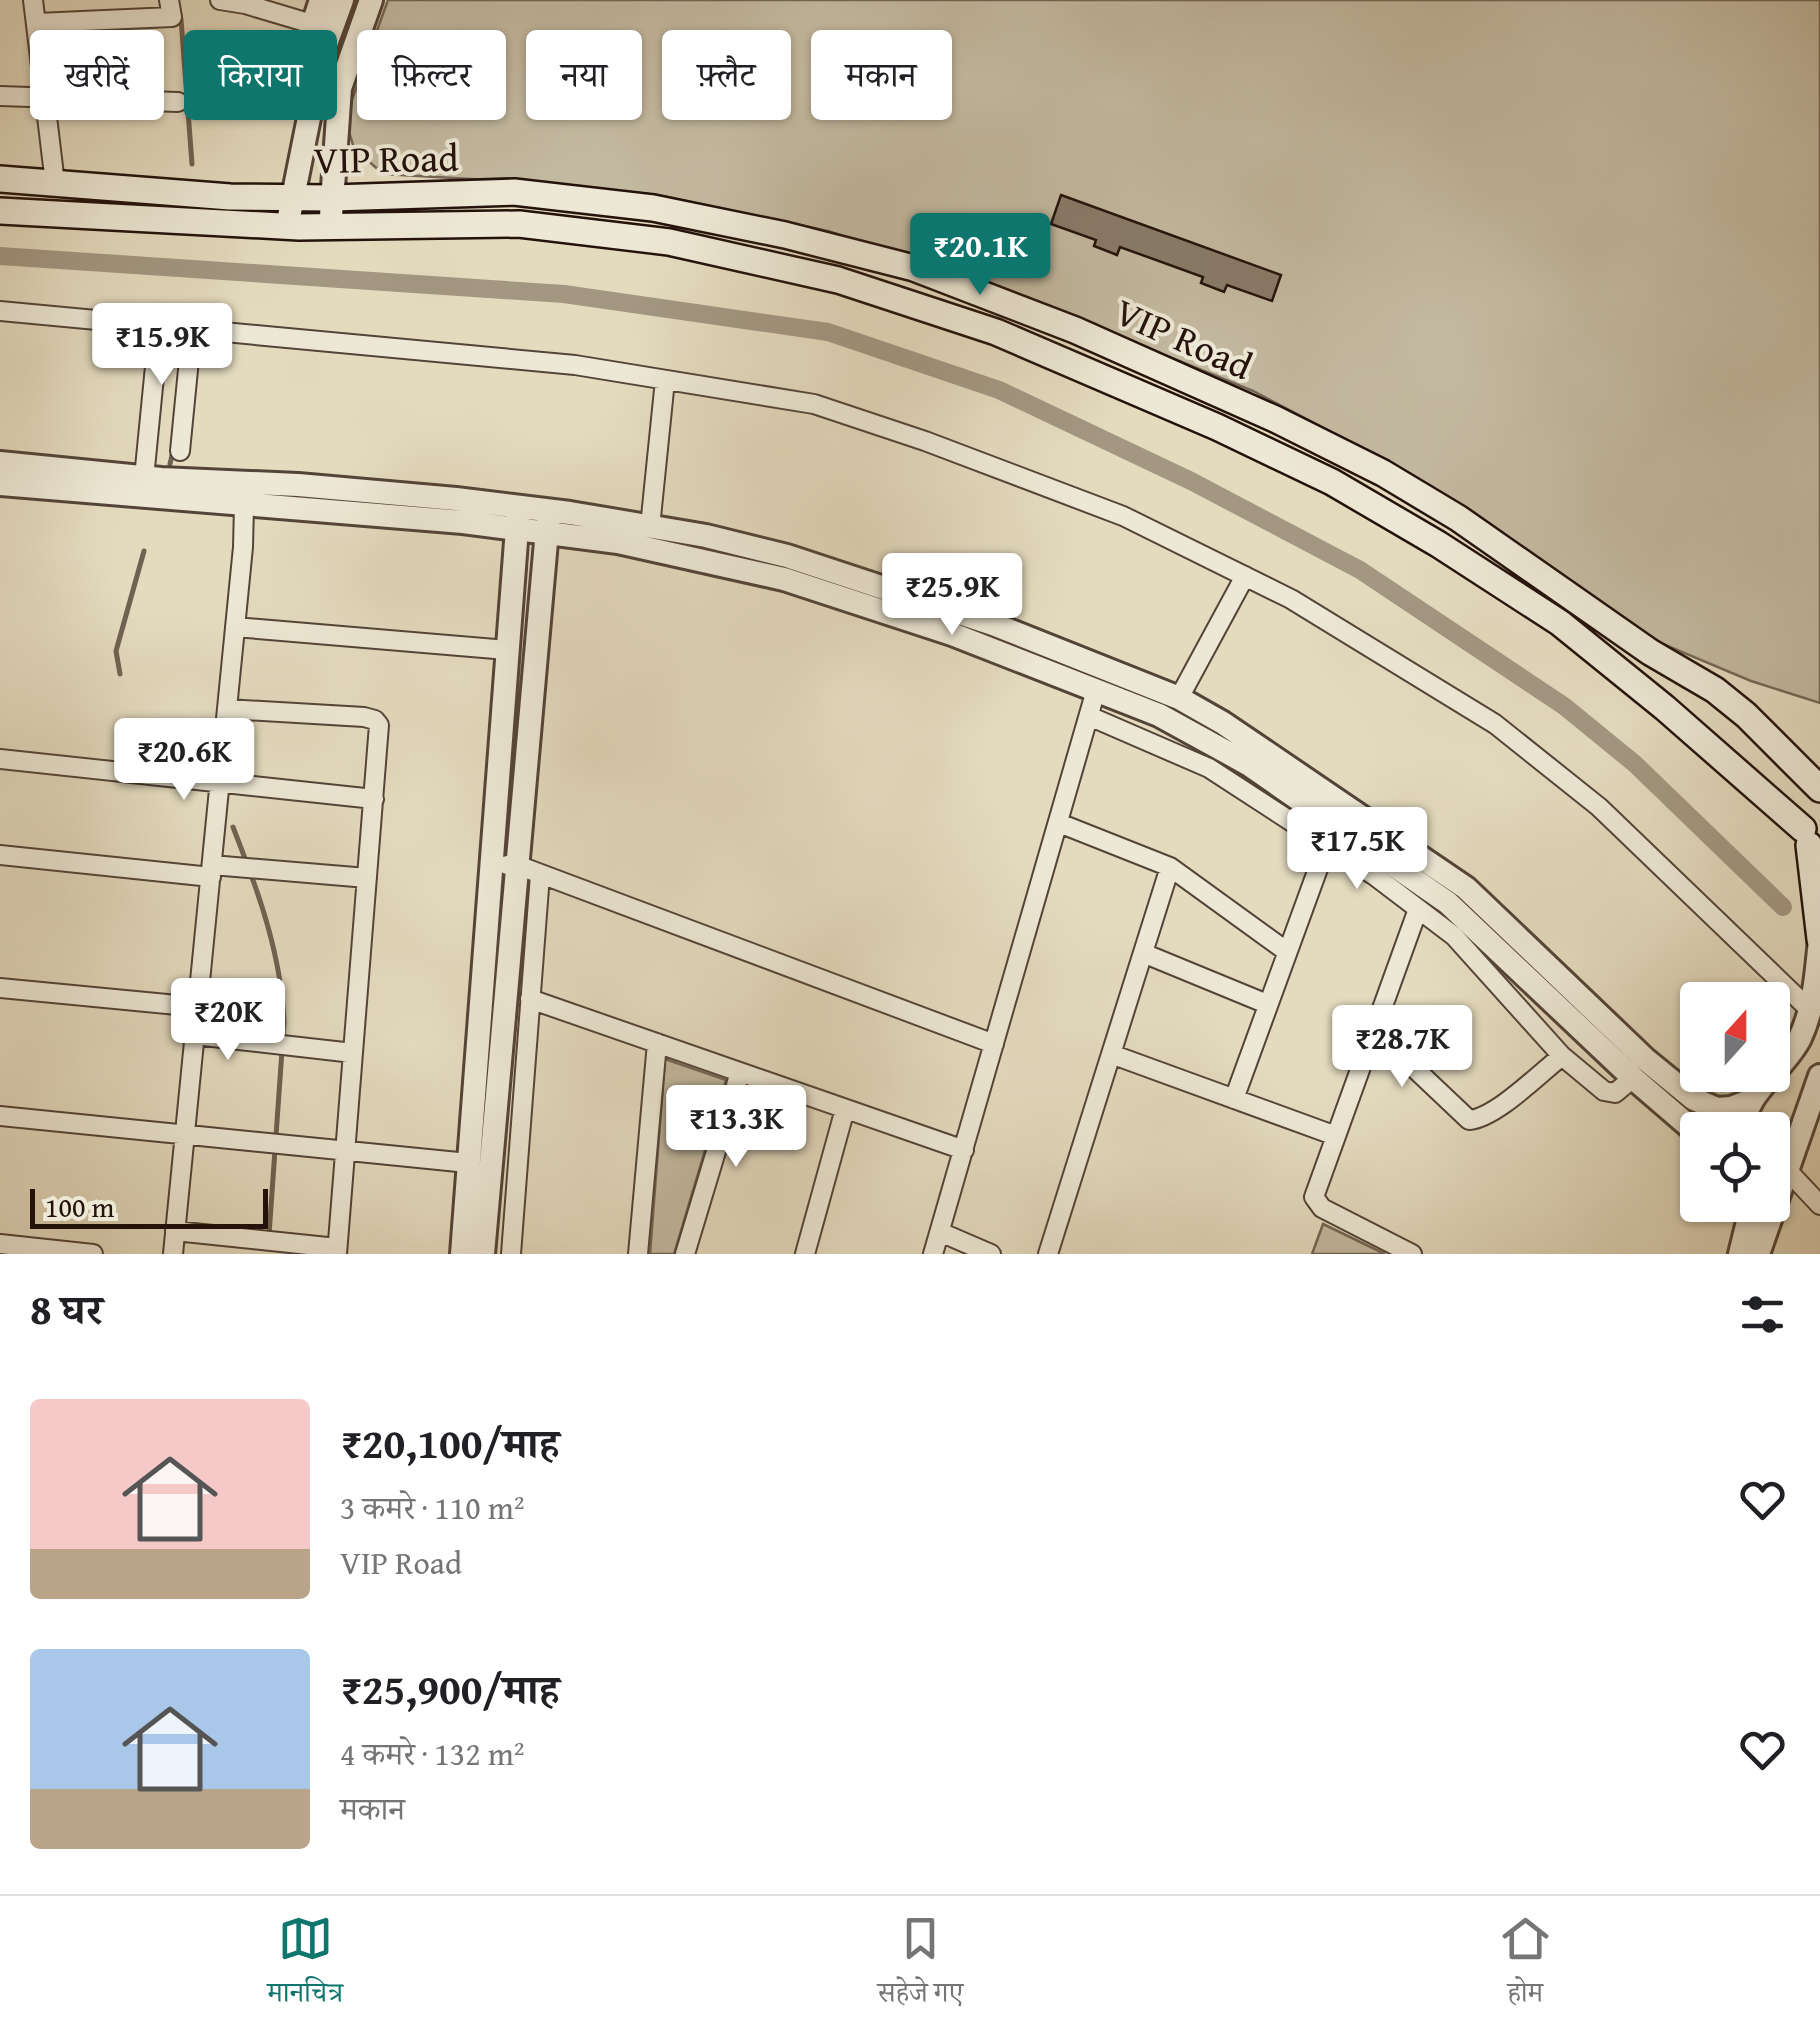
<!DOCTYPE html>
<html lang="hi">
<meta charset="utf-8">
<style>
:root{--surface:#fff;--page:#f6f6f6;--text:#202124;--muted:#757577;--line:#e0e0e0;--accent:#0f766e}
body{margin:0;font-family:"Gentium Book Plus","Noto Serif Devanagari",serif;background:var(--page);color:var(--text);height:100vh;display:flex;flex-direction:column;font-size:38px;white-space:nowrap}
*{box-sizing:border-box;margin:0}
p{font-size:32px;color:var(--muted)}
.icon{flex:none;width:55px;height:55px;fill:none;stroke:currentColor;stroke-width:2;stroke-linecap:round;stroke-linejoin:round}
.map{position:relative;height:1254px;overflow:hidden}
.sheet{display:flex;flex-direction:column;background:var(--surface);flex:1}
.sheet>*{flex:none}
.guide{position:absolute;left:30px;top:30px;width:1000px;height:90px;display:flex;gap:20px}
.needle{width:65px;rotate:21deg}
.fabs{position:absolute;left:1680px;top:982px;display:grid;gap:20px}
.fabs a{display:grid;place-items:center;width:110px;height:110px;border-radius:10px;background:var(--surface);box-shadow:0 2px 8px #0004;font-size:50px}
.scale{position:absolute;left:30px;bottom:25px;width:238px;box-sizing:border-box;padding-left:10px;border:5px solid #24120b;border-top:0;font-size:28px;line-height:35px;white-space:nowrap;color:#24120b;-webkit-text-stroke:8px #ede8d5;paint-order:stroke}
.price{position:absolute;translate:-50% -85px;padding:0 22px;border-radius:10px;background:#fff;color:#222;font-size:32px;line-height:65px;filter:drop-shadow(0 2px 5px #0008)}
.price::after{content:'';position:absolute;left:50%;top:60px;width:30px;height:22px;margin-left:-15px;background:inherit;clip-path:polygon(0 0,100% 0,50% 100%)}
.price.current{background:var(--accent);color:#fff}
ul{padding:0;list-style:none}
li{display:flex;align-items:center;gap:30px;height:250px;padding:0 30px}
li span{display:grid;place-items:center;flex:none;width:280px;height:200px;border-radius:10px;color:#555}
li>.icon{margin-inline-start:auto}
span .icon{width:120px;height:120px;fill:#fffc;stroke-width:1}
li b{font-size:42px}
h2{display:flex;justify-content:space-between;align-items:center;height:120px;padding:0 30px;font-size:42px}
.pill{padding:0 35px;border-radius:10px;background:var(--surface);box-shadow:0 2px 8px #0004;font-size:35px;line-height:90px}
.pill.current{background:var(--accent);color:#fff}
.tabs{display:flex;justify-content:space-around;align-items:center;height:140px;border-top:2px solid var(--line);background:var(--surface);font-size:28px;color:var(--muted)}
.tabs a{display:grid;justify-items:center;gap:5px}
.tabs .current{color:var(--accent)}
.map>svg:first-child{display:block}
.green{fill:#c3b9a0;stroke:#746656;stroke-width:2.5}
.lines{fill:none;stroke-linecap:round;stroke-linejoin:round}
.stream{stroke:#706252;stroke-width:5}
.canal{stroke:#a39782;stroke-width:18}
.building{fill:#887b69;stroke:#24120b;stroke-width:2.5}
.minor-casing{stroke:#544438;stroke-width:22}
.tertiary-casing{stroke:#544438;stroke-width:28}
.secondary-casing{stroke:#24120b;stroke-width:30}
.minor{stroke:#ede8d5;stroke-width:18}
.tertiary{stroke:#ede8d5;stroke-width:22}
.secondary{stroke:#ede8d5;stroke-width:25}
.labels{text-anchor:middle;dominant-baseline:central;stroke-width:8;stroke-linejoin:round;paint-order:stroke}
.street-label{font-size:38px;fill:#24120b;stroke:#ede8d5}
</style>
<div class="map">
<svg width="1820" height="1254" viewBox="0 0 1820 1254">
<rect width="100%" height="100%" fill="#e4dbbf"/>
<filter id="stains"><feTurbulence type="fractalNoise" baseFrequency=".002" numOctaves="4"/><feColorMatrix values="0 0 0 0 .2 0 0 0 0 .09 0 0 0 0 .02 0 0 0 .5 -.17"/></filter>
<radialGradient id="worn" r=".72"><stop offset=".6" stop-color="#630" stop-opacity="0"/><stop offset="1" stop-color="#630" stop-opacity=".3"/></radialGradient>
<path class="green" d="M388,0H1820V703L1751,681L1658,642L1388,462L1253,391L1008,291L828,231L658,195L540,183L383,174L354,148L345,119Z
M665,1059L726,1080L674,1254H650Z
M1323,1224L1385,1254H1312Z"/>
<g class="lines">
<path class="stream" d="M181,19L192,164
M170,464L173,451
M120,674L116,651L144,551
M233,827L246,861
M250,872C268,920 282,971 284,1022L269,1235"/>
<path class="canal" d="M0,256L564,294L828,332L999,390L1191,481L1360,570L1564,706L1635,764L1783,907"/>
</g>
<path class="building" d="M1061,195L1281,275L1272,301L1227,285L1224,292L1201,283L1203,277L1120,247L1117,255L1094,246L1096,240L1051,224Z"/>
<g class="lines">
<g class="minor-casing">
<path id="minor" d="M33,0L54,175
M220,0L245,4L312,24
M37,23L172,17L169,0
M0,96L178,102
M0,311L575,365L814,404L925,441L1123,516L1291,599L1495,724L1599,807L1809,1009
M180,451L192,329
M144,478L159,326
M650,527L665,380
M235,627L507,650
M1179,698L1245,576
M227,709L364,717L375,720L379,725L337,1254
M1089,716L1209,768L1375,876L1454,936L1562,1056L1604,1091L1615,1093L1633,1078
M0,759L374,799
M1059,823L1170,867L1286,951
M0,855L211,877
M212,865L367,878
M507,865H517L994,1044
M1143,953L1267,1004
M0,988L198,1007
M530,999L964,1150
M1374,1030L1469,1120C1496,1118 1540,1073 1562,1056
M195,1035L353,1053
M1111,1054L1336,1136
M1234,1099L1327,844
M0,1116L468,1163
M1787,1170L1820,1205
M175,1231L337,1248
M940,1232L991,1254
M0,1244L93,1254
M173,1254L243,547L244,506
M511,1254L540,875
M638,1254L657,1043
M685,1254L740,1072
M805,1254L845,1109
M933,1254L1096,690
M1048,1254L1170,867
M1412,1254L1322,1208L1314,1197L1418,909"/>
</g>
<g class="tertiary-casing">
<path id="tertiary" d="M321,0L297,73L327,85
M331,216L340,88L371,0
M287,227L321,58L342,0
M0,463L161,479L298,485L456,499L570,513L706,536L787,556L993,624L1179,698L1223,723L1466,888L1645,1059L1694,1099L1717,1109L1731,1108L1752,1100
M0,484L463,522L618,542L784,579L952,634L1159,715L1248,764L1448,903L1633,1078L1698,1134
M1744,1130C1742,1094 1785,1069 1800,1038C1814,1008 1817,972 1820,939
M462,1254L518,515
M483,1254L548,519
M1740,1254L1752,1205
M1758,1254L1820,1076"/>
</g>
<g class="secondary-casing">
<path id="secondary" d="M0,179L230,197L333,198L514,192L653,208L785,235L914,268L1075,330L1275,419L1383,473L1458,518L1650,652L1715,690L1746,715L1820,789
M0,211L299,227L519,224L669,242L838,280L996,332L1217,427L1332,482L1438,544L1560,623L1665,708L1803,829
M1809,845L1820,939"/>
</g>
<use href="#minor" class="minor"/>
<use href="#tertiary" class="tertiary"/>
<use href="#secondary" class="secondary"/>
</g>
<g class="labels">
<g class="street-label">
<text transform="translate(386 158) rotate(-1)">VIP Road</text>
<text transform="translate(1184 338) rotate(24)">VIP Road</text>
</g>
</g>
<rect width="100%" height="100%" filter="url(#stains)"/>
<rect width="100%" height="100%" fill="url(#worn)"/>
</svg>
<div class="fabs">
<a><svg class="needle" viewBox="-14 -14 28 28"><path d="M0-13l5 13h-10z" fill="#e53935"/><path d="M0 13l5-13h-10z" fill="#757577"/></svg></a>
<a><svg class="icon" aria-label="locate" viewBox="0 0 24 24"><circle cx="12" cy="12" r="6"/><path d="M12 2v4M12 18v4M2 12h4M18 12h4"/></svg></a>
</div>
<div class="scale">100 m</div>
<b class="price current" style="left:980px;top:298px">₹20.1K</b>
<b class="price" style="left:162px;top:388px">₹15.9K</b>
<b class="price" style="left:952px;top:638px">₹25.9K</b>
<b class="price" style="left:184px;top:803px">₹20.6K</b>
<b class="price" style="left:1357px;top:892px">₹17.5K</b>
<b class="price" style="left:228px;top:1063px">₹20K</b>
<b class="price" style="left:1402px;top:1090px">₹28.7K</b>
<b class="price" style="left:736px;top:1170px">₹13.3K</b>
<div class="guide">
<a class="pill">खरीदें</a>
<a class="pill current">किराया</a>
<a class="pill">फ़िल्टर</a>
<a class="pill">नया</a>
<a class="pill">फ़्लैट</a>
<a class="pill">मकान</a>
</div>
</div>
<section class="sheet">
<h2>8 घर<svg class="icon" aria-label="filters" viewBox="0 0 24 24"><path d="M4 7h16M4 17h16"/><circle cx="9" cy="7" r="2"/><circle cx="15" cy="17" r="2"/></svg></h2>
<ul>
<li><span style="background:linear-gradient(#f6c9c9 75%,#b9a48a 0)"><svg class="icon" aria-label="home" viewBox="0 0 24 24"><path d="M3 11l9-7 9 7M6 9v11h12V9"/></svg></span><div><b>₹20,100/माह</b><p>3 कमरे · 110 m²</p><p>VIP Road</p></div><svg class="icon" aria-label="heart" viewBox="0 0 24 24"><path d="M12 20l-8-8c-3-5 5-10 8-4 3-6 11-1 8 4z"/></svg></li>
<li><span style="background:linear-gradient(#a9c7e8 70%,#b9a48a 0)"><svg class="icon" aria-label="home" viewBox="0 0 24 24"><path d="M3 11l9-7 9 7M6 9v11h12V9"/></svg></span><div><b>₹25,900/माह</b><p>4 कमरे · 132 m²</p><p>मकान</p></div><svg class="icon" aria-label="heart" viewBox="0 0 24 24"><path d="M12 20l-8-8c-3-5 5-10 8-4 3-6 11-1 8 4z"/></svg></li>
</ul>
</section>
<nav class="tabs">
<a class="current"><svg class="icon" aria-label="map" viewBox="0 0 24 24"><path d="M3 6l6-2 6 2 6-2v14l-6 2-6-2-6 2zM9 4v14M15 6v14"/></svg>मानचित्र</a>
<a><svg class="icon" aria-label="saved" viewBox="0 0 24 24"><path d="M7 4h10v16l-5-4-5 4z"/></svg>सहेजे गए</a>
<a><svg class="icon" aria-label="home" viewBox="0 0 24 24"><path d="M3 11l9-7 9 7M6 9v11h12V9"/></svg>होम</a>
</nav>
